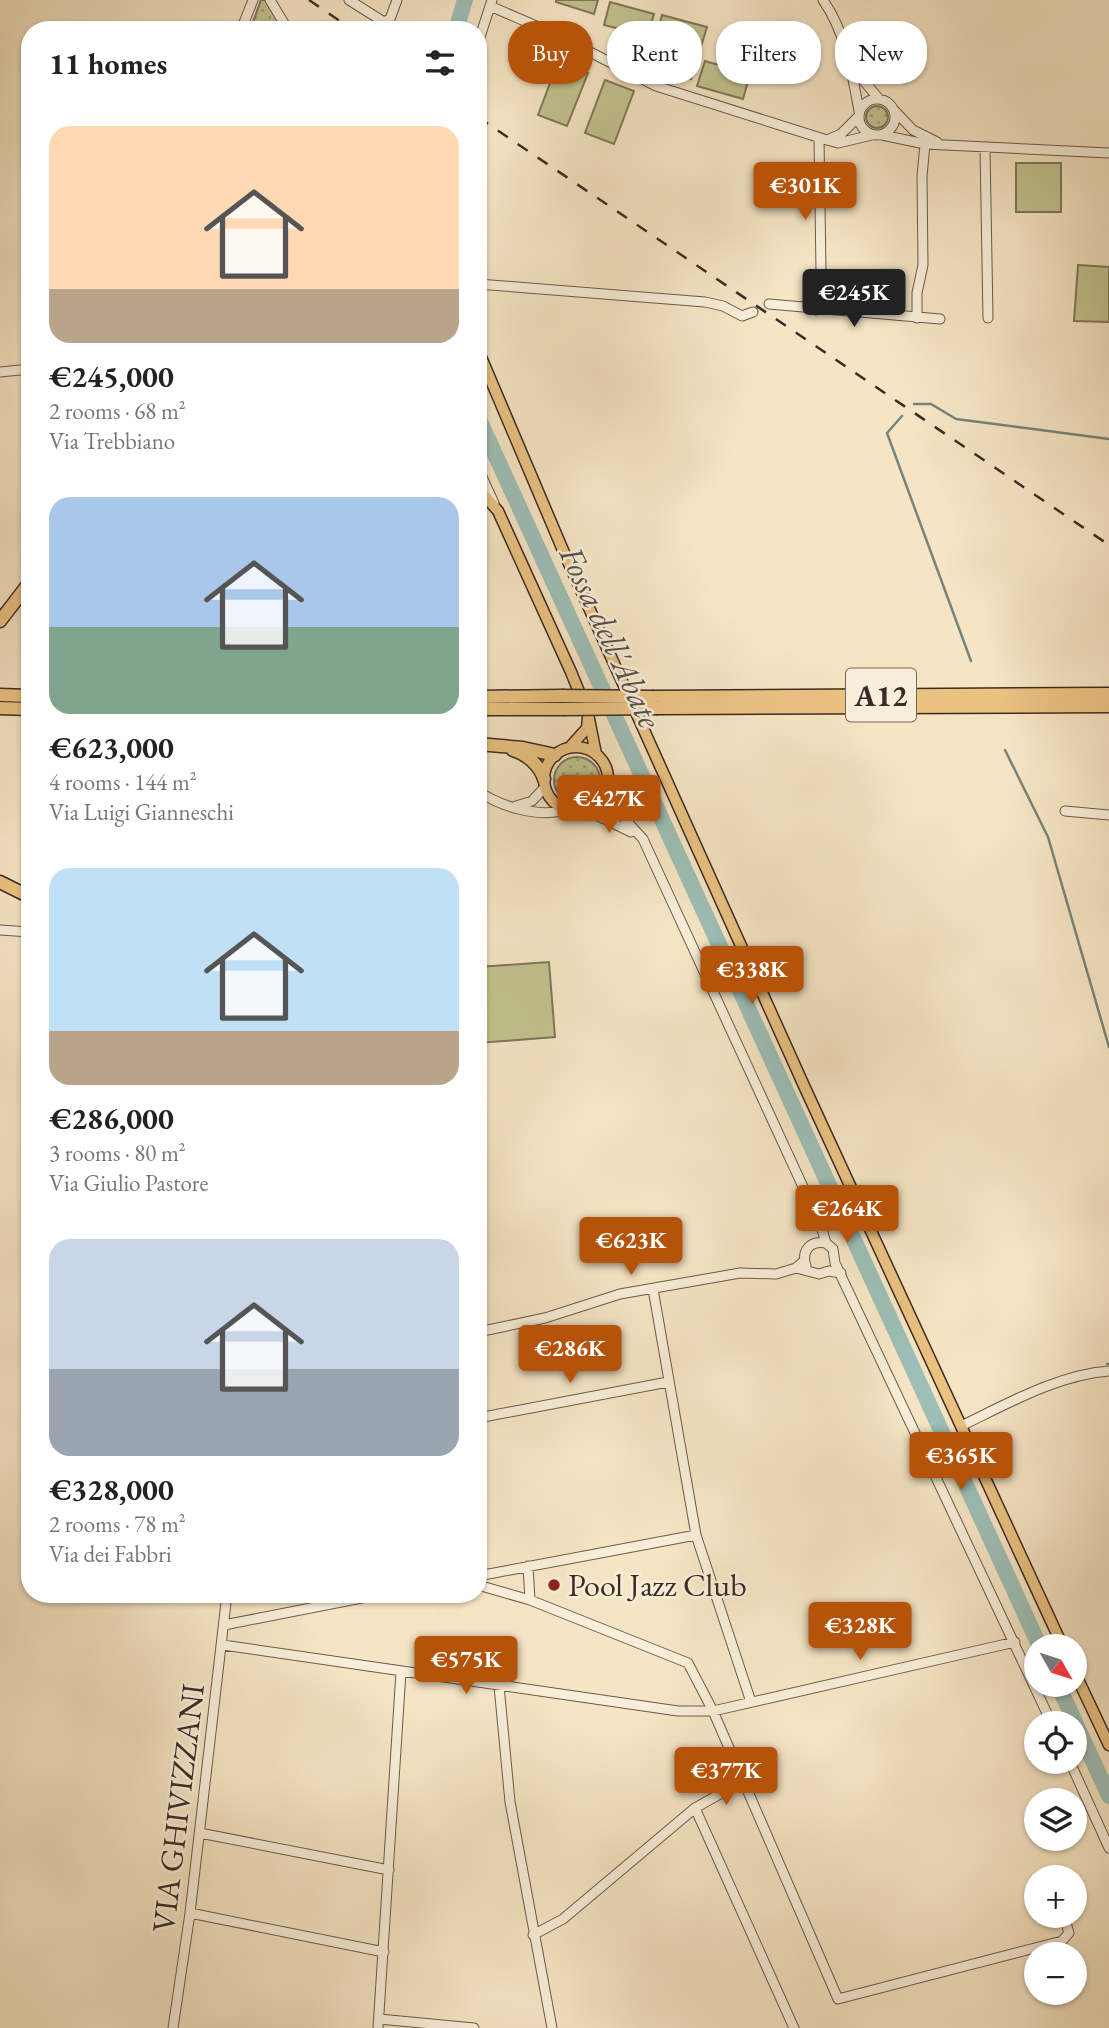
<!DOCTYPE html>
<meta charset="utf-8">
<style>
:root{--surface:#fff;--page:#f2f2f2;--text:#222;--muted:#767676;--accent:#b45309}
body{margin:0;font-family:"EB Garamond",serif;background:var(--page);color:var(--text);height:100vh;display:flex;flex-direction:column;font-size:26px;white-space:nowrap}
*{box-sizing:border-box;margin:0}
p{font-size:23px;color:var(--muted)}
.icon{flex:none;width:38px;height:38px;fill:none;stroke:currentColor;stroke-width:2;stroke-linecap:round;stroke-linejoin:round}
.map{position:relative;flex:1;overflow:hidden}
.side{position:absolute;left:21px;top:21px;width:466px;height:1582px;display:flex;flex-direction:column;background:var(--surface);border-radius:28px;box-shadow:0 2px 5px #0004}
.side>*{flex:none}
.top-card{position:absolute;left:508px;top:21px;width:495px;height:63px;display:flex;gap:14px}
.needle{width:46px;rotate:129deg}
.controls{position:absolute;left:1024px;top:1634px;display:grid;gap:14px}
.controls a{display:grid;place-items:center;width:63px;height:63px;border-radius:50%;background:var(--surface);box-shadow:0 2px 5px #0004;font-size:35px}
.price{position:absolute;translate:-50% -60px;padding:0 16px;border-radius:7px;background:var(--accent);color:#fff;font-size:23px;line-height:46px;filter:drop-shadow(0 2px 4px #0008)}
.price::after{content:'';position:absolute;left:50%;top:42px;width:21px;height:16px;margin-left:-10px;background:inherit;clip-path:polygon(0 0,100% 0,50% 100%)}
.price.on{background:#222;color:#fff}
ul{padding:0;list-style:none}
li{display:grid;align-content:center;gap:14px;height:371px;padding:0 28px}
li span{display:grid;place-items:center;height:217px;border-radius:21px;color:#555}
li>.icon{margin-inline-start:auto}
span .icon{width:126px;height:126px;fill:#fffc;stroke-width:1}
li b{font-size:30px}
h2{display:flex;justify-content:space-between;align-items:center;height:84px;padding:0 28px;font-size:30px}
.chip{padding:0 24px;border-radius:28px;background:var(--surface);box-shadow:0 2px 5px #0004;font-size:24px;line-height:63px}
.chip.on{background:var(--accent);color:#fff}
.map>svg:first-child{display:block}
.grass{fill:url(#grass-dots);stroke:#7f775a;stroke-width:2}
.pitch{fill:#c2c390;stroke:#7f775a;stroke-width:2}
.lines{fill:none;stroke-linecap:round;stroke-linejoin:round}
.stream{stroke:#76847c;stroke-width:2.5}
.river{stroke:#9dbfb7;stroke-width:16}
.minor-casing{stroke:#6a5a4c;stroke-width:11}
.major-casing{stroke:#3c2b24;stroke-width:13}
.highway-casing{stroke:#3c2b24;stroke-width:15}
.minor{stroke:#f9eed9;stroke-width:9}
.major{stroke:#ebc282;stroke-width:10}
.highway{stroke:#ebc282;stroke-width:12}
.rail{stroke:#3c2b24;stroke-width:2.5;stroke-dasharray:12 12;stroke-linecap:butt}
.highway-bridge-casing{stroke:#3c2b24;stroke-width:15;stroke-linecap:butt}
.highway-bridge{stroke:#ebc282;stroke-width:12}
.poi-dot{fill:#8f2418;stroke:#f9eed9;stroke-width:2.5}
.labels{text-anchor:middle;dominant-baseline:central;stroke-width:5;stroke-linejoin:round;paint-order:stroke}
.shield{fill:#f9eed9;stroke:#75665a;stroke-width:2}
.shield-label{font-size:30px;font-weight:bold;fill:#3c2b24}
.poi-label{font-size:32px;fill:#3c2b24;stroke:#f9eed9;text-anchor:start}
.street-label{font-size:32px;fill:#3c2b24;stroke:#f9eed9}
.water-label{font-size:33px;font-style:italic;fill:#545049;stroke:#f9eed9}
</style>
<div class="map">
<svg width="1109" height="2028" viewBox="0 0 1109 2028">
<defs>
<pattern id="grass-dots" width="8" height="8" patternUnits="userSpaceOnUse" patternTransform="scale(1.75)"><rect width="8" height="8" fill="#c2c390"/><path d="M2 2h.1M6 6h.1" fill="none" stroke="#9f9f75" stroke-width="1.8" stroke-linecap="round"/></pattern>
</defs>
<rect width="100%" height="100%" fill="#f6e5c4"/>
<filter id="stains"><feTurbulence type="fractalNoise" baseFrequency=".00286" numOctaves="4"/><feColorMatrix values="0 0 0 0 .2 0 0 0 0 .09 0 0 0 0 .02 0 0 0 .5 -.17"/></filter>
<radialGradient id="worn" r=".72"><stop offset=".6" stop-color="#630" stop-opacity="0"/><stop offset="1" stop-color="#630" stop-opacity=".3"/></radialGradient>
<path class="grass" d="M261,0H266L284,30H250Z
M866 117a11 11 0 1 1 22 0a11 11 0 1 1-22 0Z
M554 780a23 23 0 1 1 46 0a23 23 0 1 1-46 0Z"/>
<path class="pitch" d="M556,0H598L594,14L556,2Z
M610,2L654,14L648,36L604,25Z
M662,15L707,27L700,50L656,38Z
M651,41L698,54L691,79L644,66Z
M705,61L750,74L743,99L697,86Z
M558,62L588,73L567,126L538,115Z
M605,80L634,91L614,144L585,133Z
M1016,163H1061V212H1016Z
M1078,265L1109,267V322L1074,321Z
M549,962L555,1037L478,1043V967Z"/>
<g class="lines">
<path class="stream" d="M914,404H931L956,419L1109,439
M902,416L887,433L971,661
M1005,750L1048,837L1109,1047
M1107,1364H1109"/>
<path class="river" d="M456,30L465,0
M478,417L1040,1647
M1058,1685L1109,1796"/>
<g class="minor-casing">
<path id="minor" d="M270,0L288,30
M349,0L384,22L390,19L397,0
M823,0C846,33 852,73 859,111
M490,6L557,35L656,86L827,140L838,143L872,135
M241,30L253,0
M478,43L492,0
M854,69L879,99
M859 117a18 18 0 1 1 36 0a18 18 0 1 1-36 0Z
M894,110L913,130L937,142
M882,135L925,144L1109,153
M827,140L841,134L858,117
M985,148L988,318
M478,284L705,302L723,306L742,316L753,312
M769,304L940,319
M816,310L821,271L819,138
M917,318V293L923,265L922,176L925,144
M0,372L30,369
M478,468L494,503
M478,791C501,807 539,818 567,810
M606,791L620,814L643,839L821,1226L826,1243L833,1249L835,1263L1052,1724
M516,806L532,801L545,787
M586,810L631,832
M1065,811L1109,815
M0,930L30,932
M806,1266C801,1251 810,1240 826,1243
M796,1268L819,1274L829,1271L841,1273
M653,1289L696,1535L751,1702
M478,1332L545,1318L620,1294L740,1273L776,1274L796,1268L804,1261
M478,1418L668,1382
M961,1426C1007,1404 1057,1375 1109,1371
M528,1566L530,1600
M478,1576L696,1535
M478,1585L530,1600L688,1663L713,1711L838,1999L1062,1941L1069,1933L1064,1916
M224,1625L382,1594
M223,1645L678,1711H713L1015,1642
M499,1686L510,1802L552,2028
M1070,1762L1109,1848
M695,1808L743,1781
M200,1833L389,1870
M190,1913L384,1952
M533,1935L563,1919L695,1808L794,2028
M379,2019L474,2028
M173,2028L190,1913L227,1594
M378,2028L401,1672"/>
</g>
<g class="major-casing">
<path id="major" d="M478,350L562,548L805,1088L1063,1647
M478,488L498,511L571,672L588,714L596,754
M570,747L587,728L588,717
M544 779a32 32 0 1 1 64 0a32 32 0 1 1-64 0Z
M1074,1671L1109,1745"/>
</g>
<g class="highway-casing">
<path id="highway" d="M0,621L30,582
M0,695L30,696
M478,697L562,696
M654,697L1109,694
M0,708L30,709
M658,708L1109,706
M478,709H563
M478,744L523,748L555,755
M513,750C527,754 540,766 544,779
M0,882L30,897"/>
</g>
<use href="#minor" class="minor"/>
<use href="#major" class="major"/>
<use href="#highway" class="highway"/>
<path class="rail" d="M309,0L353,30
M478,117L1109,545"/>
<g class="highway-bridge-casing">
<path id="highway-bridge" d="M562,696L654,697
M563,709L658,708"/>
</g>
<use href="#highway-bridge" class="highway-bridge"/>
</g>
<circle class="poi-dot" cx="554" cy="1585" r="7"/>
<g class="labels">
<rect class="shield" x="846" y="668.5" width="70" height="53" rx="5"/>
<g class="shield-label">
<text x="881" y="695">A12</text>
</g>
<g class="poi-label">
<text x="568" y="1585">Pool Jazz Club</text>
</g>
<g class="street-label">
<text transform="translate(178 1808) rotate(-83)">VIA GHIVIZZANI</text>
</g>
<g class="water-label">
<text transform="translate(611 637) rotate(65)">Fossa dell'Abate</text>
</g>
</g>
<rect width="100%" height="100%" filter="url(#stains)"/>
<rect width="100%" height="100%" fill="url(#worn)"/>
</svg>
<div class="controls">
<a><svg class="needle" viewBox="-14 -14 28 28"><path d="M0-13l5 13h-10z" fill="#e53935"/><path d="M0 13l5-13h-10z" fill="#767676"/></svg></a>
<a><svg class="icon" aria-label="locate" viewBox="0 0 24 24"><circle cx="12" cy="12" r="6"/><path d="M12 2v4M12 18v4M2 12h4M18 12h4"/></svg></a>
<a><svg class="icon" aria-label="layers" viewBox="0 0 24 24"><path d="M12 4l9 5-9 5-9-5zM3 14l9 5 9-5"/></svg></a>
<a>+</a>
<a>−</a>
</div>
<b class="price" style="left:805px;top:222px">€301K</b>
<b class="price on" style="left:854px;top:329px">€245K</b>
<b class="price" style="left:609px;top:835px">€427K</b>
<b class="price" style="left:752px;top:1006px">€338K</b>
<b class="price" style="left:847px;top:1245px">€264K</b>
<b class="price" style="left:631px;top:1277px">€623K</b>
<b class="price" style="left:570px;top:1385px">€286K</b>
<b class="price" style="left:961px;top:1492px">€365K</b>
<b class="price" style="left:860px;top:1662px">€328K</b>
<b class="price" style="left:466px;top:1696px">€575K</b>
<b class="price" style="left:726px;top:1807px">€377K</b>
<div class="top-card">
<a class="chip on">Buy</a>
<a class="chip">Rent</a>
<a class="chip">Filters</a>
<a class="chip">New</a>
</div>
<section class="side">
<h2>11 homes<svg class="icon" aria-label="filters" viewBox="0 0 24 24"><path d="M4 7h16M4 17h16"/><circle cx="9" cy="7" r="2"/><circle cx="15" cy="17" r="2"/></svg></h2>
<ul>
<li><span style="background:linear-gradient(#ffd9b3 75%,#b9a48a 0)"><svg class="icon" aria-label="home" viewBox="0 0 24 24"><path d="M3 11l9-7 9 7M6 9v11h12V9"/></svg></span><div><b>€245,000</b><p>2 rooms · 68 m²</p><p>Via Trebbiano</p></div></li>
<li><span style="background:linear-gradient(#a9c7e8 60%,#7fa58c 0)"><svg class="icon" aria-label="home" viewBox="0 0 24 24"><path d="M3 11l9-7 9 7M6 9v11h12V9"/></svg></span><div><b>€623,000</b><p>4 rooms · 144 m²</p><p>Via Luigi Gianneschi</p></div></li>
<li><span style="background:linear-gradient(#bfe0f5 75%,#b9a48a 0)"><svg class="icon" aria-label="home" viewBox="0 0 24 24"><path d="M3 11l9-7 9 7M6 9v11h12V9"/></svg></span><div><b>€286,000</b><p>3 rooms · 80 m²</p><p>Via Giulio Pastore</p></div></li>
<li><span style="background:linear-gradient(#c9d6e8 60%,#9aa5b1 0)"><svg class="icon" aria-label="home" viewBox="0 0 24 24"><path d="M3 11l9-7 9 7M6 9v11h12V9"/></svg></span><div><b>€328,000</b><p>2 rooms · 78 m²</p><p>Via dei Fabbri</p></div></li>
</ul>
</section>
</div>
